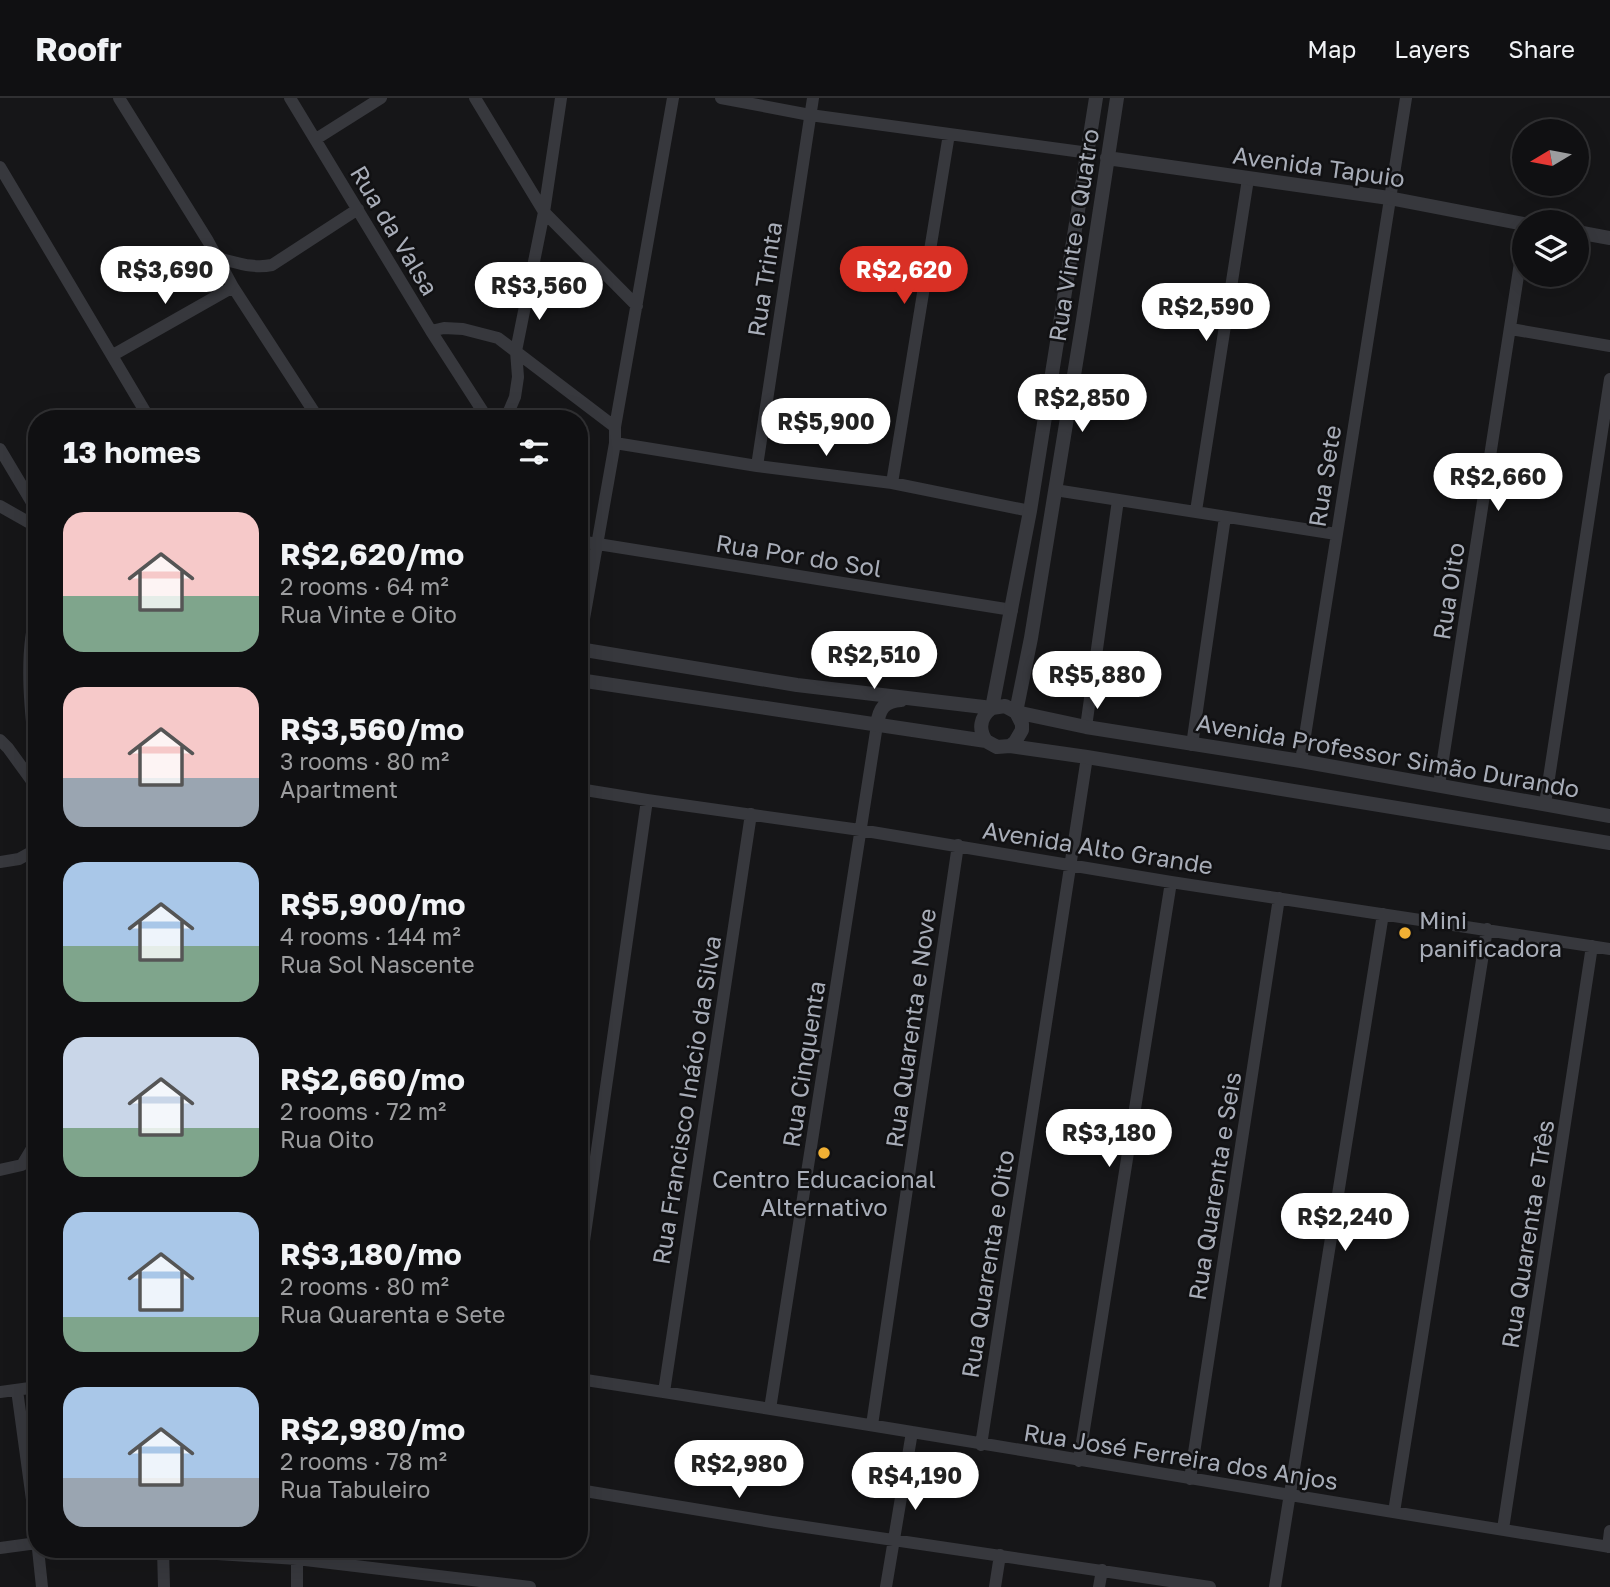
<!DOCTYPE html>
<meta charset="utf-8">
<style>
:root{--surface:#101012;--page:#19191b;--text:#f1f3f6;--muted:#9c9d9f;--line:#303032;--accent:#d93025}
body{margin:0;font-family:"Golos Text",sans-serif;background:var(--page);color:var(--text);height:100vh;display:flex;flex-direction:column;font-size:26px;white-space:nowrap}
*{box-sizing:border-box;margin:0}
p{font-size:23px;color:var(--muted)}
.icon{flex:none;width:38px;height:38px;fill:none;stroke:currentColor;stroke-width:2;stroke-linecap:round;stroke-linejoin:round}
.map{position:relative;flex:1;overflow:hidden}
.details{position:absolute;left:28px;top:312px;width:560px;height:1148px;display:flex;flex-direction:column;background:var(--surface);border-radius:28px;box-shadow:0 7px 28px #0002,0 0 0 2px var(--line)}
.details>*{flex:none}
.needle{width:46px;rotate:260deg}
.fabs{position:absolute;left:1512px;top:21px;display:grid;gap:14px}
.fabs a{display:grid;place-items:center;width:77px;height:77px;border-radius:50%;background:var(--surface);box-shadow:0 7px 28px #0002,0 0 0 2px var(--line);font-size:35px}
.price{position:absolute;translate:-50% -60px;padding:0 16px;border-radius:24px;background:#fff;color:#222;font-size:23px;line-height:46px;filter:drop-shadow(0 2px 4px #0008)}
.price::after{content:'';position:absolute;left:50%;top:42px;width:21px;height:16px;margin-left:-10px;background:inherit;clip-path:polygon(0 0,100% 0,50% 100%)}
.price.selected{background:var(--accent);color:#fff}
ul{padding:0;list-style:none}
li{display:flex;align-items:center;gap:21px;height:175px;padding:0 35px}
li span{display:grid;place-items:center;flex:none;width:196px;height:140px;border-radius:21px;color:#555}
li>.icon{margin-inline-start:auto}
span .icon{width:84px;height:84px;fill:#fffc;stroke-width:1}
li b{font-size:30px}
h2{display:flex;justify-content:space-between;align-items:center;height:84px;padding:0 35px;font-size:30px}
header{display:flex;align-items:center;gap:42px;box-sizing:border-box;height:98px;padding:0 35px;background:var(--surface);border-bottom:2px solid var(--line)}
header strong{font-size:33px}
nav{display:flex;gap:38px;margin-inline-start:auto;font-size:24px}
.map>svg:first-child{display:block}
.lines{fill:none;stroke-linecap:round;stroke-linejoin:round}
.minor{stroke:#37383d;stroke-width:12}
.tertiary{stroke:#37383d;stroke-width:14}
.poi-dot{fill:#f2b134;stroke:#111113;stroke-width:2.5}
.labels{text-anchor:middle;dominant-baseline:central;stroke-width:5;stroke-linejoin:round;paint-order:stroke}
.street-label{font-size:24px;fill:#a8adb8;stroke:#111113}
.poi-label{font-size:24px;fill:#a8adb8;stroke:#111113;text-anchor:start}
</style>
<header>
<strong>Roofr</strong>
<nav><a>Map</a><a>Layers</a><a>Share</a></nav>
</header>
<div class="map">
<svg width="1610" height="1489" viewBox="0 0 1610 1489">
<rect width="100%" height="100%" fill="#161618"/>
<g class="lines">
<path class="minor" d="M119,0L208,143L233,189L318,320
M290,0L431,233L487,320
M475,0L544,114L637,208
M721,0L810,17L1089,55
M316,41L381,0
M0,69L149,320
M217,160C236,164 252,171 272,167L358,111
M1511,231L1610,248
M431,233L444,230L463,231L498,240L615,329
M113,257L233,189
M506,320L515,299L518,279L516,253L544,114L561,0
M615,345L757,368L892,385L1030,413
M0,351L37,413
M757,368L813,0
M892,385L949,36
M1055,392L1336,436
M0,408L37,429
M1196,413L1248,81
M579,443L1012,512
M37,514C23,555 31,622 37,665
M579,549L615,345V329L673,0
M1086,629L1118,402
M0,642L8,650L37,690
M1192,647L1225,419
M1301,663L1406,0
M1439,687L1524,139
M579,691L647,702L860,732L1171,784L1610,851
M1545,706L1610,281
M0,764L19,761L37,751
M0,1072L22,1067L37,1042
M579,1178L647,702
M579,1281C924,1333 1266,1395 1610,1449
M17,1292L37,1438
M0,1294L37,1289
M664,1294L751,716
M770,1311L877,627
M872,1327L958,747
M981,1347L1087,659
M1079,1363L1171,784
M1190,1381L1279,800
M579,1392L772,1424L1210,1489
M1394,1414L1487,831
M1503,1431L1592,848
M1608,1449L1610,1433
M0,1450L37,1445
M38,1451L42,1489
M138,1451L297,1461L530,1489
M163,1452L164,1489
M297,1489V1451
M886,1489L912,1334
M995,1489L1000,1457
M1099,1489L1102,1472
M1275,1489L1383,816"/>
<path class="tertiary" d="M1107,60L1389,100L1524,126
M1577,134L1610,140
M579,551L797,587L992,610L1005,608L1016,614L1086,629L1301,663L1610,718
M579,582L986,643L997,649L1010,648L1087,659L1610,745
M877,627C879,611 884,603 901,602
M986,643C978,631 980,619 992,610L1030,413L1096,0
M1010,648L1015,644L1022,632V626L1016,614L1031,540L1083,222L1117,0"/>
</g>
<g class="poi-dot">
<circle cx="1405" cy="835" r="7"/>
<circle cx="824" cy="1055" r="7"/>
</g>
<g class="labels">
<g class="street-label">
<text transform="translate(1319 68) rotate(8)">Avenida Tapuio</text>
<text transform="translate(395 132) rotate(59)">Rua da Valsa</text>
<text transform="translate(1073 137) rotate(-81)">Rua Vinte e Quatro</text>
<text transform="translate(764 181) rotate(-81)">Rua Trinta</text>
<text transform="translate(1324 378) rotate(-81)">Rua Sete</text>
<text transform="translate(799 457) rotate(9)">Rua Por do Sol</text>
<text transform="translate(1448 493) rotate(-81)">Rua Oito</text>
<text transform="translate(1388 657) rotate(10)">Avenida Professor Simão Durando</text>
<text transform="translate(1098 749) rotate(9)">Avenida Alto Grande</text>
<text transform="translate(910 930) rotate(-82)">Rua Quarenta e Nove</text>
<text transform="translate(803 966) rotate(-81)">Rua Cinquenta</text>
<text transform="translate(686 1002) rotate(-81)">Rua Francisco Inácio da Silva</text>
<text transform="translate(1214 1088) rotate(-81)">Rua Quarenta e Seis</text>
<text transform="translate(1527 1136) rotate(-81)">Rua Quarenta e Três</text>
<text transform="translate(987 1166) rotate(-81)">Rua Quarenta e Oito</text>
<text transform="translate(1181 1358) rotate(9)">Rua José Ferreira dos Anjos</text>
</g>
<g class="poi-label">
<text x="1419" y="821">Mini<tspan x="1419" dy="28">panificadora</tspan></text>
<text x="824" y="1080" text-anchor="middle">Centro Educacional<tspan x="824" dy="28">Alternativo</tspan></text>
</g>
</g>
</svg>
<div class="fabs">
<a><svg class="needle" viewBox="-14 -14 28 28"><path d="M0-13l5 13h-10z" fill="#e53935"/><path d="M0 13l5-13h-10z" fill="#9c9d9f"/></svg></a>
<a><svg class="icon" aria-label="layers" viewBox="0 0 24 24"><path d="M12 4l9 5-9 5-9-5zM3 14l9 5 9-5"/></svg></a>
</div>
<b class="price" style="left:165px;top:208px">R$3,690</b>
<b class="price selected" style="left:904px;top:208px">R$2,620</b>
<b class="price" style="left:539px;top:224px">R$3,560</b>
<b class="price" style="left:1206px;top:245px">R$2,590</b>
<b class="price" style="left:1082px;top:336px">R$2,850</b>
<b class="price" style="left:826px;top:360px">R$5,900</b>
<b class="price" style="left:1498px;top:415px">R$2,660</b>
<b class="price" style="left:874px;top:593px">R$2,510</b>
<b class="price" style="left:1097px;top:613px">R$5,880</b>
<b class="price" style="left:1109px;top:1071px">R$3,180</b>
<b class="price" style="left:1345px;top:1155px">R$2,240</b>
<b class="price" style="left:739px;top:1402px">R$2,980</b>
<b class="price" style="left:915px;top:1414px">R$4,190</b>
<section class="details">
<h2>13 homes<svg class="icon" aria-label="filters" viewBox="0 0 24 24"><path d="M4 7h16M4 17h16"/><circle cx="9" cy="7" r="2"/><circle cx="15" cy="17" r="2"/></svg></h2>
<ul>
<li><span style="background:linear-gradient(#f6c9c9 60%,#7fa58c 0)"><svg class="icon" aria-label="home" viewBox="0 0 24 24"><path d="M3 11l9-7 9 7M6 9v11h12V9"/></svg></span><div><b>R$2,620/mo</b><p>2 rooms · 64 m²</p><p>Rua Vinte e Oito</p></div></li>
<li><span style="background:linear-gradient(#f6c9c9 65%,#9aa5b1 0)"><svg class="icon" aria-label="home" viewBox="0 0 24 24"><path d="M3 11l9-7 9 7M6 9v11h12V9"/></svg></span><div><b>R$3,560/mo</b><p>3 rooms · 80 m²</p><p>Apartment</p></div></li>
<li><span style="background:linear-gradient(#a9c7e8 60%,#7fa58c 0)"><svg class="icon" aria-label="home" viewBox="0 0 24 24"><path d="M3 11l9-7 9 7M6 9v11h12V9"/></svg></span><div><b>R$5,900/mo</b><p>4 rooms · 144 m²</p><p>Rua Sol Nascente</p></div></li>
<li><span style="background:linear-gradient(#c9d6e8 65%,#7fa58c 0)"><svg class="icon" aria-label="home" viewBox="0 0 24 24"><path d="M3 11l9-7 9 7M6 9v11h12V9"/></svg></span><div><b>R$2,660/mo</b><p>2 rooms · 72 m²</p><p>Rua Oito</p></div></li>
<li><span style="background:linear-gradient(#a9c7e8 75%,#7fa58c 0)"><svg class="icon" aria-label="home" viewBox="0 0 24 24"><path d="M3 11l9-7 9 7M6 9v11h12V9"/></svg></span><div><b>R$3,180/mo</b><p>2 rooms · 80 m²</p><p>Rua Quarenta e Sete</p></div></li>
<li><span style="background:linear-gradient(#a9c7e8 65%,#9aa5b1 0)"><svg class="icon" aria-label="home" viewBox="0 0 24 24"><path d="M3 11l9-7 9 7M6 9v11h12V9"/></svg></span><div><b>R$2,980/mo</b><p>2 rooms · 78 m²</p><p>Rua Tabuleiro</p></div></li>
</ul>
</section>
</div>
